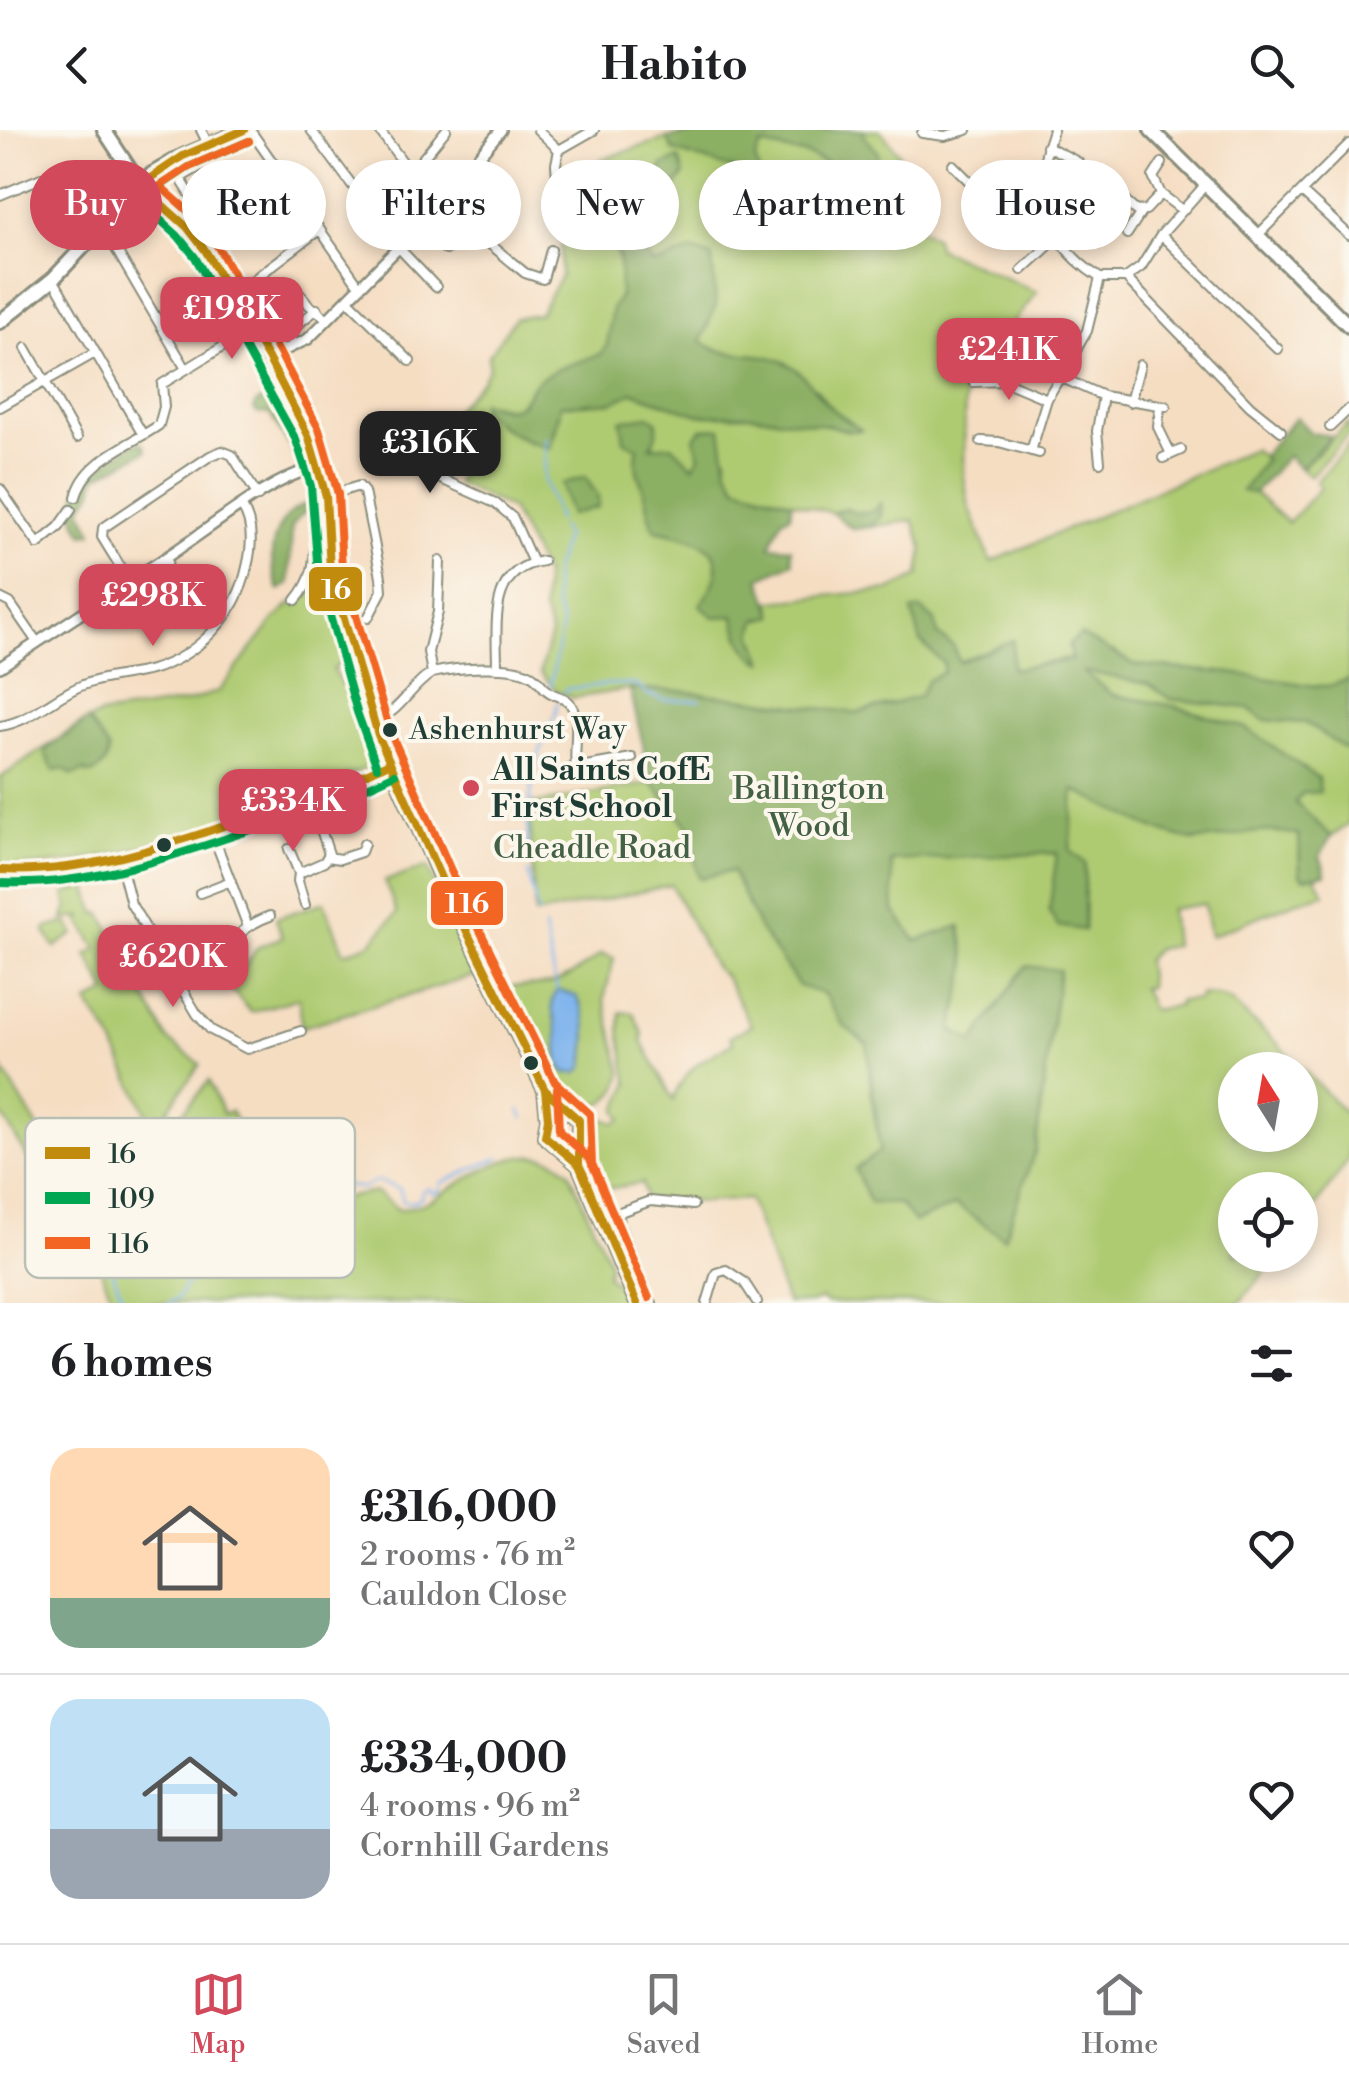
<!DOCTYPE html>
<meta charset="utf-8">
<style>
:root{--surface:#fff;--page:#f2f2f2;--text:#202124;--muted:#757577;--line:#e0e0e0;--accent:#d1495b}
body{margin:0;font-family:"Libre Bodoni",serif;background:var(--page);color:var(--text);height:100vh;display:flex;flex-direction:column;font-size:38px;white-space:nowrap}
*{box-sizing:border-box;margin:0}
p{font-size:32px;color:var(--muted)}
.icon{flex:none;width:55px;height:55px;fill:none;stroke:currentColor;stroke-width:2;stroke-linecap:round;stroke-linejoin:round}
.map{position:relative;height:1173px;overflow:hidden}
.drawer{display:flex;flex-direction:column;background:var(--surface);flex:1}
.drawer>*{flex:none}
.guide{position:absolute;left:30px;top:30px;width:1290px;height:90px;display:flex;gap:20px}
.needle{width:65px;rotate:349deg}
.controls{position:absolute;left:1218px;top:922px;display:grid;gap:20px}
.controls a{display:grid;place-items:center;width:100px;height:100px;border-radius:50%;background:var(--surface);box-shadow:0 5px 15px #0003;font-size:50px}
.price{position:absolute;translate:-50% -85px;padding:0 22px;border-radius:20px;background:var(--accent);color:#fff;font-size:32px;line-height:65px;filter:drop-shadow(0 2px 5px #0008)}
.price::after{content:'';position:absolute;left:50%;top:60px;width:30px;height:22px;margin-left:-15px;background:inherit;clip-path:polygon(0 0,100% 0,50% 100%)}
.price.selected{background:#222;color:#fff}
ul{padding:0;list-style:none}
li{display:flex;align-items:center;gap:30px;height:250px;padding:0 50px}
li+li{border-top:2px solid var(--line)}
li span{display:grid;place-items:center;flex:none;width:280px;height:200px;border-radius:30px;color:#555}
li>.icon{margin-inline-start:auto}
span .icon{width:120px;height:120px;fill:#fffc;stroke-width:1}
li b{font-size:42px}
h2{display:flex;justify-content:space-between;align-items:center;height:120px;padding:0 50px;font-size:42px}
.tag{padding:0 35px;border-radius:45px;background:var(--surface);box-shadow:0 5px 15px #0003;font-size:35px;line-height:90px}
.tag.selected{background:var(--accent);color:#fff}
header{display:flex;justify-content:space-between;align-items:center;height:130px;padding:0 50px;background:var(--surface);font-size:45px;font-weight:800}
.tab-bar{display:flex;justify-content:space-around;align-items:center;height:140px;border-top:2px solid var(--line);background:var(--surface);font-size:28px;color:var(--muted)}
.tab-bar a{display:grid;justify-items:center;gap:5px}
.tab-bar .selected{color:var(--accent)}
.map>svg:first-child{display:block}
.green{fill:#afcb72;stroke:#678453;stroke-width:2.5;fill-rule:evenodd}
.forest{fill:#8baf64;stroke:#55764c;stroke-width:2.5}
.water{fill:#7fb4ed;stroke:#4f7890;stroke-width:2.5}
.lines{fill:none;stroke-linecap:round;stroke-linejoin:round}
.stream{stroke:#7fb4ed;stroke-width:2.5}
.minor-casing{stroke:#8a8d7b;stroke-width:12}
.tertiary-casing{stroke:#8a8d7b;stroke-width:14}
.trunk-casing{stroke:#8a8d7b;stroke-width:18}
.minor{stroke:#fff;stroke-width:8}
.tertiary{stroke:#fff;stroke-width:9}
.trunk{stroke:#fff;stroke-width:12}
.bus-1-casing{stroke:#fbf7ec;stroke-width:15}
.bus-2-casing{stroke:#fbf7ec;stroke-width:15}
.bus-3-casing{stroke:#fbf7ec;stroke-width:15}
.bus-1{stroke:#c18c0d;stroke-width:8}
.bus-2{stroke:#00a651;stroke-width:8}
.bus-3{stroke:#f26522;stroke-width:8}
.bus-dot{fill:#1f3d34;stroke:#fbf7ec;stroke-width:4}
.poi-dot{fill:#d1495b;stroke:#fbf7ec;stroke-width:4}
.labels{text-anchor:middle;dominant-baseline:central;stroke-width:8;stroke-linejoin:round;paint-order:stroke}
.bus-label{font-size:30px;fill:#1f3d34;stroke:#fbf7ec;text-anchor:start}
.poi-label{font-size:32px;font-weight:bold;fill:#1f3d34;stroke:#fbf7ec;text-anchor:start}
.park-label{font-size:32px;fill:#436044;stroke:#fbf7ec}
.key{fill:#fbf7ec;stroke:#b9bfb5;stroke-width:2.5}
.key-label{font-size:28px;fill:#1f3d34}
.line-badge{stroke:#fbf7ec;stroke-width:4}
.badge-label{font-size:28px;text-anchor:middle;font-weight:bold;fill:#fff}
</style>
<header><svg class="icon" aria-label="back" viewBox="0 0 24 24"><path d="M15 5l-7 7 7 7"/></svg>Habito<svg class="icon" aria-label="search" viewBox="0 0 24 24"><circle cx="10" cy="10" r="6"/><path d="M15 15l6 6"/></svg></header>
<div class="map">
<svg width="1349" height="1173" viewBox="0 0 1349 1173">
<rect width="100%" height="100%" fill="#fbf7ec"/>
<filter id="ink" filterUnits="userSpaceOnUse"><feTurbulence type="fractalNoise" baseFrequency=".01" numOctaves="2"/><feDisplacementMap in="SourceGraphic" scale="20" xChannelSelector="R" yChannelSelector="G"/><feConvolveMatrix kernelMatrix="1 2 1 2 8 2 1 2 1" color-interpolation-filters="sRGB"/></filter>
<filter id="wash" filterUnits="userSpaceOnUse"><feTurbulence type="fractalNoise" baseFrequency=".0048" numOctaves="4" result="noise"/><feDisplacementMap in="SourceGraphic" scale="40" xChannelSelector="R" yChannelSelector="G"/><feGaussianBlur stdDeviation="2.25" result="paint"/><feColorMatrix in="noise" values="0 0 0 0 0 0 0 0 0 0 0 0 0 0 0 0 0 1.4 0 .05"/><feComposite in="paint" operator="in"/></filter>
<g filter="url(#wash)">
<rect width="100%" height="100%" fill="#f5ddc2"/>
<path class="green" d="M864,0H880L900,25L881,36L895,60L869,73L912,93L935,108L937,118L1037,162L965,255L964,348L969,377L991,432L1253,319L1266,330L1243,361L1254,363L1288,393L1321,357L1316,352L1349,315V549L1330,556H1315L1231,543L1134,535L1113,521L1012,539V511L959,532L953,516L938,505L921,512L943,533L944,543L928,550L920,567L857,583L681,561L630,559L573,568L557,562L540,542L551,504L543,480L544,443L511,379L456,353L466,333L442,294L482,250L489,237L488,226L515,188L539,184L561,146V102L586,82C611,110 625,123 620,163C619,170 612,176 611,184C609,195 612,212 603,221C588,236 558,236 540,249C519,265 527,286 493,274L496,294L530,313L554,308L561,275L612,272L633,262L699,285H751L828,295L849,301L859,299L827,274L817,259L714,221L701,211L709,194L675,127L662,133H649C642,108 650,80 670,64L674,30C648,51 625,62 600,30L667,8L674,21L733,39L749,56L763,55L755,29L760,15L808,25L852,46ZM649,317L693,336L700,326H727V339L737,356L832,383L846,378L856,383L874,381L881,374L882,386L870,397L913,390L923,417L919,446L890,460L770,471L774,486L757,490L753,504L763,531L741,510L734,486L712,459C731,411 691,408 656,400C647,389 650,381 646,368C641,348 632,339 638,318Z
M1349,293V304L1310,346L1301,338Z
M164,436C158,467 127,479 99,479L121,464L134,462L142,450Z
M321,440L346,528L333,540L365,591L376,627L371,636C268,678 110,743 0,736V648L79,595L100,585L187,572L219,561L275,489L292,473L297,476Z
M1080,540L1149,554L1170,569L1248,578L1264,590L1306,593L1349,622V694L1331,706L1295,672L1303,663L1246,598L1174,576L1113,565Z
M652,653L688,696L699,748L732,741L759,798L824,864L843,895L867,914C872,975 875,1042 914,1092L956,1075L1004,1107L1035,1021L1059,841L1026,836L973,913L952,899L967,837L961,797L917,811L894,781L891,730L1057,723L1084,800L1085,733L1070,721L1073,660L1159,699L1194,711L1271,699L1299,705L1300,744L1305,748L1315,746L1325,764L1295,772L1210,806L1204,774L1170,779L1174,816L1156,819L1146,830L1149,857L1142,858L1152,880L1178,876L1179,871L1199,870L1200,865L1218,866L1230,871L1275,911L1349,987V1029L1300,1099V1060H1235V1125H1279L1239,1173H826L822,1169L811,1173H787L749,1069L706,1072L646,1069L642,1053L600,1060C590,1033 576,1009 604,989L615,993L622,989L617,980L629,955L620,901L621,882L633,883L643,904L642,911L673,970C685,938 703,929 733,913L730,907L751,895L724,845L715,838L671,755L535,785L529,675ZM1235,940H1300V1005H1235Z
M427,737L478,845L302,897L299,868L251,882L230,858L258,817L282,807L276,788L324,772L344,823L371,813L397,783L385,751Z
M87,756L96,784L101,783L168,910L200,934L157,995L169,983L176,990L209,951L223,984L231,981L274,1080L376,1062L399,1080C409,1077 420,1076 429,1071C466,1051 533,999 570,1043L609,1132L607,1146L619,1156L625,1173H114L92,1116L55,1039L39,1046L0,982V935L78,1064L101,1054L110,1066L147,1050L144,1034L166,1024L110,906L88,873L107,862L87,825L97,819L79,789L84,787L63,789L68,778L65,764Z
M68,792L74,804L55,817L45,802L46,798Z
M601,824L614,828L604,869L622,942C620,958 616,965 602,973C592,979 581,981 572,975C551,961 518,882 504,857C556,855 559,856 601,824Z"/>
<path class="forest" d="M711,0H755L769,9L780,0H864V6L878,22V36L865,49L808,25L761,15L755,29L763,55L756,60L733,39L674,21L667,8Z
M679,29L684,45C665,75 635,92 650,133H662L692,120L712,127L716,175L701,211C725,230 757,219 784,232C804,241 814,261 829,276C838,285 850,292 861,300L850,301L828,295L751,285H699L633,262L613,272L561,275L550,318C525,311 500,298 481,280V272L508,279L521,275L537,251L557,239L601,224L607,216L612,178L620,166L619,123L586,82L599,71L607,38C628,49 649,59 664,35Z
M273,266L281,267L306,315L302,322L296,324L292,320L270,284L257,283L254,279L256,273Z
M649,286L657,291V305L650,317L672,315L693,336L700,326L694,308L702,299L721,298L727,338L737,356L792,372L790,385L782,389L770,416L791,418L793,432L760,448L774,486L757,490L753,504L764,532C744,525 739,505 734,486L714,487L700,475C740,421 705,410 656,400C647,389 650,381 646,368C641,348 632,339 638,318L624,310L621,290Z
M1296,287L1311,303L1331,306L1300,338L1287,326L1254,363L1242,361L1265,330L1262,326Z
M135,313H143L146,321L96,347L93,361L81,379L92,400V403L84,404C52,364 105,333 135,313Z
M585,347L598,366V377L570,385L562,354Z
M316,371V378L302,384L292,396L289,454L279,460C264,423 273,381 316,371Z
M881,373V387L870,397L853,399L832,383L846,378L856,383L873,381Z
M921,479L935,491L938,505L953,516L959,532L1013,510L1012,539L1072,530L1068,515L1081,505L1134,535L1231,543L1315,556H1330L1349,549V622L1306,593L1264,590L1248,578L1170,569L1149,554L1082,541L1113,565L1174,576L1246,598L1318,648L1320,662L1303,663L1295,672L1331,706L1320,726L1326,744L1304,748L1300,744L1299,705C1255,695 1239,709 1198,710C1169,711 1102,673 1074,660L1070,721L1085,733L1084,800L1058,796L1049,782L1057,723L891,731L894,781L916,811L960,796L967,837L952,900L973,912L1026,836L1059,840L1035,1021L1004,1108L956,1075L914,1092L900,1074L870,1073L855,1039L880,1021L867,914L843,895L824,864L799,856L759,798L732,741L699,748L688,696L652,653L630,559L681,561L857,583L919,567L928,550L944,542L943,533L921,512L912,481Z
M88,590L108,618C110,630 100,643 88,644L85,641L72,645L64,639L54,641L44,621Z"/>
<path class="water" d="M557,860L576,866C591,891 587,909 584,937L578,943H564C558,931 558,923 558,910C559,891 545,879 557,860Z"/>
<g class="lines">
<path class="stream" d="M546,308L544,350L558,390
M550,557L562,495L555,475L553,445L565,406L560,397
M564,562L566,559L613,554L637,555L647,564L664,570H700
M528,732C526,692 530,653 542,615C546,601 558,586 557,572
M528,743L538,784
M544,798L557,860
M520,980L524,988
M53,1017L80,1066L109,1133
M110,1135L125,1173
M168,1173L178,1168L186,1154L195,1149L206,1134L230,1114L246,1092L274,1071L273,1063H287L288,1068L295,1065L298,1068L306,1065L315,1068L344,1056L363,1058L377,1051L400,1059L403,1072H414L421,1068L422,1061L429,1058L432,1063L439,1061L441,1053L500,1027"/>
</g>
</g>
<g filter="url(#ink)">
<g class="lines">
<g class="minor-casing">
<path id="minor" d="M201,0L208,14
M250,0L360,157
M311,0L399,118L436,157
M379,0L422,58L525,143L543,149L551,120
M538,0L559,20
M1053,0C1030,62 1044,112 1100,148H1126L1141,137L1161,105L1206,54
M922,3L945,6L967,0
M1047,16L1078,32
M559,20L594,0
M953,35L985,67V74
M199,37L180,48L201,81
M411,43L446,0
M1109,57L1136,81L1146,80L1161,64L1182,80
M1302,62L1349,105
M558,64L556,34L559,20
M1161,64L1153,47L1162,33
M0,65L41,48
M985,67L1024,49L1043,47
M103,97L186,239
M419,97L446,120
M1127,104L1142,81
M1161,105L1278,219
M1258,105L1349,14
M211,129L214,126V120L192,87L241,61
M1022,140L1056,109
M1126,148L1250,276L1281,301
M53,149L143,305
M296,159L309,175L328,189
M232,166L319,100
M348,170L410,231
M271,199L279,195L295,215
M292,199L317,179
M1037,202L1077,219
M26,218L77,308
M1060,247L1103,266L1166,276
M974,252L1004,251L1047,269
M1130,272L1140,235
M1160,276L1158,297L1171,324
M0,277L95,223
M1330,297L1349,279
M981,311L999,312L1039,323
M1031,321L1047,269L1087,201L1100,148
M394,328L495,373L513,388L533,433
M1163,328L1181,320
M1100,332L1097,301L1103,266
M0,359L38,414L59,397L71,380
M326,366L359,356L364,362L381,447L382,461L368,488
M76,367C84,330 131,315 159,295L164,277L162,254L252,199
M126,446L102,407L103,398L210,326L222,321L232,325L258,366
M0,468L10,473L37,512
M296,470C326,435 306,409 324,382
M87,479C119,492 172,466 167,428
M497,538C497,494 488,439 543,431
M432,543L428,522L438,482L440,431
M373,591C401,583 408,558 432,543C454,538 516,532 534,547C541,552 543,559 551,563C558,567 567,567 571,575C581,591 573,619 576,638
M0,596C31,592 54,566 83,555C105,546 128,546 151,540C198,526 237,485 247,437C252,417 254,395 242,377
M569,639L632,628
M211,700L247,794
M289,719L299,743
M119,727L131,774L197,884L211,900L247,919L301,901
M328,727L340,729L361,722L364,714
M200,763L231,751
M305,775L298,751L299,743L324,732L329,724L310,666
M231,854L221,844C217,817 247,794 270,786
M605,1093L615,1092L621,1098L652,1173
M618,1094L620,1082L650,1071L693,1075
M707,1173L716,1143L726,1140L744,1152L757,1172"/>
</g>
<g class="tertiary-casing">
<path id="tertiary" d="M268,228L308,209L419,97L501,0
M122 452a6 6 0 1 1 12 0a6 6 0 1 1-12 0Z
M133,448C194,415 253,355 318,336
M0,537L123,456
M0,740C81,750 178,711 254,686C300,670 346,656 389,633"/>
</g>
<g class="trunk-casing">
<path id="trunk" d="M104,0L140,55L187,97L205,120L268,228L308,305L326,366L330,440L378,605L445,757L545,960L579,990V1035
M1151,0L1349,196
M0,192L53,149L152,44L183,26L244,0
M545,960L548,989L545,1006L579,1035L637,1173"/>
</g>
<use href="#minor" class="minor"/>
<use href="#tertiary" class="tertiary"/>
<use href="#trunk" class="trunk"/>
<g class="bus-1-casing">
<path id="bus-1" d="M140,55L187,97L205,120L268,228L308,305L326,366L330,440L378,605L445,757L545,960L548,989L545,1006L579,1035L637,1173
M140,55L183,26L244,0
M0,740C84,744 160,718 239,691C290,674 341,657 389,633
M540,950L545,960L579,990V1035L585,1047"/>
</g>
<g class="bus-2-casing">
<path id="bus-2" d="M132,64L178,106L195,127L296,310L311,356L318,443L357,582L377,637
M147,65L189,37L249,11
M0,753C86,757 165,729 245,702C296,685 347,668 395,644"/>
</g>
<g class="bus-3-casing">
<path id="bus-3" d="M249,11L189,37L160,56L196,88L216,114L279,222L319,299L338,364L342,438L390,601L456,752L555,952L590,984L592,1035
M557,959L559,1001L590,1029L649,1168"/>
</g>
<use href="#bus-1" class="bus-1"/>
<use href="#bus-2" class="bus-2"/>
<use href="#bus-3" class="bus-3"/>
</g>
</g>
<g class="bus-dot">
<circle cx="390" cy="600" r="9"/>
<circle cx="164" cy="715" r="9"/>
<circle cx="531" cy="933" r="9"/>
</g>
<circle class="poi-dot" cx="471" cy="658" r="10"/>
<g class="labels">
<g class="bus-label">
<text x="409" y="600">Ashenhurst Way</text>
</g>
<g class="poi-label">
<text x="491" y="640">All Saints CofE<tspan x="491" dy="37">First School</tspan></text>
</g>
<g class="park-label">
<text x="809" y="659">Ballington<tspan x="809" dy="37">Wood</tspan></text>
<text x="592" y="718">Cheadle Road</text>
</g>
</g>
<rect x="25" y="988" width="330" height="160" rx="15" class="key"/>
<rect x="45" y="1017" width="45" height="12" fill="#c18c0d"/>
<rect x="45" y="1062" width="45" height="12" fill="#00a651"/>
<rect x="45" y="1107" width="45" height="12" fill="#f26522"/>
<g class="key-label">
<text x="108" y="1033">16</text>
<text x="108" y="1078">109</text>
<text x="108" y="1123">116</text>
</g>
<g class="line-badge">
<rect x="307" y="435" width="57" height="48" rx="10" fill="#c18c0d"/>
<rect x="429" y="749" width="76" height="48" rx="10" fill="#f26522"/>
</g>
<g class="badge-label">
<text x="336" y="469">16</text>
<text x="467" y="783">116</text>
</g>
</svg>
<div class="controls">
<a><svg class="needle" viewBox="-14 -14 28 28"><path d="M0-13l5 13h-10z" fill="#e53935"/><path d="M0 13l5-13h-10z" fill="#757577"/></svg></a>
<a><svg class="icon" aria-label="locate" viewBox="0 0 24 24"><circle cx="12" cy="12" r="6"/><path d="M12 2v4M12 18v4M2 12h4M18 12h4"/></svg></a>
</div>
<b class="price" style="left:232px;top:232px">£198K</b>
<b class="price" style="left:1009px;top:273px">£241K</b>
<b class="price selected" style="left:430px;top:366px">£316K</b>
<b class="price" style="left:153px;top:519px">£298K</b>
<b class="price" style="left:293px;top:724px">£334K</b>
<b class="price" style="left:173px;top:880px">£620K</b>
<div class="guide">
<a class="tag selected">Buy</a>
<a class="tag">Rent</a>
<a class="tag">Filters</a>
<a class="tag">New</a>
<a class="tag">Apartment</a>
<a class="tag">House</a>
</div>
</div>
<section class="drawer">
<h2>6 homes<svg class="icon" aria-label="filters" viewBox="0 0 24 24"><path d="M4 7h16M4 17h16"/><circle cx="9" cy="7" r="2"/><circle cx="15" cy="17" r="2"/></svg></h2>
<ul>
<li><span style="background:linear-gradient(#ffd9b3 75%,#7fa58c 0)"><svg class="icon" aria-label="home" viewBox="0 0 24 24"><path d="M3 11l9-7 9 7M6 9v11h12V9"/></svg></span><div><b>£316,000</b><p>2 rooms · 76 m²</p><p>Cauldon Close</p></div><svg class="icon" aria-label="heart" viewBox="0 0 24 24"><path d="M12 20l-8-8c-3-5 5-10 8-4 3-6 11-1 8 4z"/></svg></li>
<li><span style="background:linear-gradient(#bfe0f5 65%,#9aa5b1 0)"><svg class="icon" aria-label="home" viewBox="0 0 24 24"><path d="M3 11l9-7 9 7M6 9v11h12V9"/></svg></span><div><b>£334,000</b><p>4 rooms · 96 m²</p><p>Cornhill Gardens</p></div><svg class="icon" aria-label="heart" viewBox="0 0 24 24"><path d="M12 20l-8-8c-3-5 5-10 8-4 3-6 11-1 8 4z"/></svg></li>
</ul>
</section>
<nav class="tab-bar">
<a class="selected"><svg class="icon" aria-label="map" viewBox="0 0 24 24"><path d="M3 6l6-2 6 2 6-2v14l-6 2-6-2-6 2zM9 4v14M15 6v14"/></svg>Map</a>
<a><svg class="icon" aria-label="saved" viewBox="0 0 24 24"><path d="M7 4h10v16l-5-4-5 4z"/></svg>Saved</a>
<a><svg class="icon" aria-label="home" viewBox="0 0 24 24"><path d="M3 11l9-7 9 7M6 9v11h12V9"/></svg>Home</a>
</nav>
